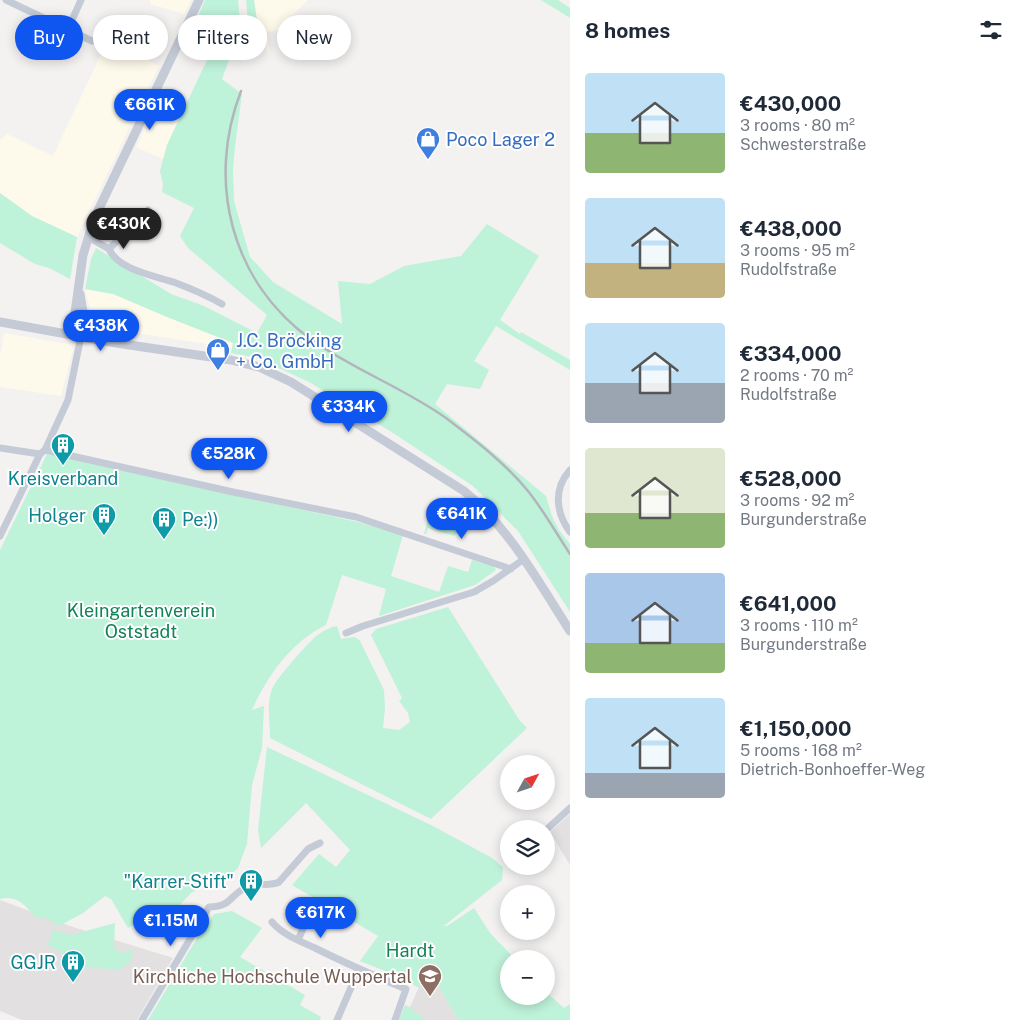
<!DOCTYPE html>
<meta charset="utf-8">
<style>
:root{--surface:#fff;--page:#f6f6f7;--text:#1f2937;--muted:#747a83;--accent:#0f55f0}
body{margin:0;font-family:"Public Sans",sans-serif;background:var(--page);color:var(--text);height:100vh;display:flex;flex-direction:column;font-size:19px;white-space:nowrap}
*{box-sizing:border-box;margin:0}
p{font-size:16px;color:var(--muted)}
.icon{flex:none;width:28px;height:28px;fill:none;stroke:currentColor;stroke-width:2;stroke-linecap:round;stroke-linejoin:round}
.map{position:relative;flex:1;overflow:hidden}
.details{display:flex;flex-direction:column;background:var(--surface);width:450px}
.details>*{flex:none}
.hud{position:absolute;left:15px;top:15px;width:475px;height:45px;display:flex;gap:10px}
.needle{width:32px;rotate:50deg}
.controls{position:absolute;left:500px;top:755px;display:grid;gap:10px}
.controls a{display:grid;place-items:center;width:55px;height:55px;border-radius:50%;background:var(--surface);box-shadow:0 2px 12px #0003;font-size:25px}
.price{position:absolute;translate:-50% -42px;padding:0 11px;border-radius:18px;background:var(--accent);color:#fff;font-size:16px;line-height:32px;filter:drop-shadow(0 1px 2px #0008)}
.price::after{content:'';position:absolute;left:50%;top:30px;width:15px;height:11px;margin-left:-8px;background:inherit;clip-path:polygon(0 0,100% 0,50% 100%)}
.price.active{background:#222;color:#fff}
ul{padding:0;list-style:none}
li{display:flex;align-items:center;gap:15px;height:125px;padding:0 15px}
li span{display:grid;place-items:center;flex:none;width:140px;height:100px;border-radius:5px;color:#555}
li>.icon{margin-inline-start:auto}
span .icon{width:60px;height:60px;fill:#fffc;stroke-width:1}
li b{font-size:21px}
h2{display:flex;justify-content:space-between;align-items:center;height:60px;padding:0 15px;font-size:21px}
.tag{padding:0 18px;border-radius:22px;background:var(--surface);box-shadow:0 2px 12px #0003;font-size:18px;line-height:45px}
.tag.active{background:var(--accent);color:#fff}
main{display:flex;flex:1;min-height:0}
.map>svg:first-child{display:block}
.commercial{fill:#fdfaeb}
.education{fill:#e2e0e0}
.green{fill:#bef2d9}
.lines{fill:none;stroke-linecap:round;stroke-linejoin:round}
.minor{stroke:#c4cbd6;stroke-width:7}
.tertiary{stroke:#c4cbd6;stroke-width:9}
.rail{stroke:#b3b5bc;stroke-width:2.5}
.labels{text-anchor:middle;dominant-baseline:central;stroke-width:4;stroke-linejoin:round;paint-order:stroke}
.shop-label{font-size:18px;fill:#366cbe;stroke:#fff;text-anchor:start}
.culture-label{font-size:18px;fill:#0d838f;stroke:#fff;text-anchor:end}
.park-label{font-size:18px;fill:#128258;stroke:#fff}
.education-label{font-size:18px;fill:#785e54;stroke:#fff;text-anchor:end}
</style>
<main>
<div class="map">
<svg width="570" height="1020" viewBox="0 0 570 1020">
<rect width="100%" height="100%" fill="#f4f1f1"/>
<path class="commercial" d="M150,0H191L184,14L150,4Z
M254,0H308L278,30L267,32L270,55L260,41Z
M105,46L131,58L133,53L159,66L77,237L32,216L0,193V140L7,134L53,156Z
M164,88L187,100L167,145L163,159L136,147Z
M85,289L113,294L167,317L233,343L232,348L111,329L104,326L93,315L90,308Z
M4,333L68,344L72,346L73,350L61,396L0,387V356Z"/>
<path class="education" d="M570,814V865L550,832Z
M0,900L70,926L173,958L137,1020H22L0,1011Z
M432,974L458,1020H399L405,1005L410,1007L422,980Z"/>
<path class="green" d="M205,0H238L241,31L236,32L234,46L222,79L242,94L235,146L233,171L234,201L250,257L273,282L342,324L338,281L370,284L404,266L461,256L487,224L539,256L500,320L520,334L521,332L570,360V370L496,326L474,361L489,370L480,389L447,384L435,404L546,496L552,516L559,530L570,544V612L518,531L473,486L390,431L309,382L257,358L231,353L233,343L167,317L113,294L85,289L91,259L96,248L171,294L204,306L257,333L267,315L188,248L180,236L194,208L162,192L163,184L160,171L167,145L216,41L192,30Z
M246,0H254L260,41L262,45C246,39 248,15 246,0Z
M541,0H558L570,8V18Z
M0,193L32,216L77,237L70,279L49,268L35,264L0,243Z
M47,454L358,522L403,535L391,576L439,592L448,566L468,572L472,560L493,566L496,570L475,585L379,616L386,589L342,575L326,625C291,642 268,675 252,710L264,706L262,748L252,785L247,844L238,868L219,887L200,888L191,893L176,909L173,919L161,915L150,916L142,909L135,924L128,928L111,899L105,896L83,913L59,926L44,917H35C25,905 17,895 0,899V550Z
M429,516L440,519L460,531L454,536L428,528L426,534H424Z
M448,607L520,721L527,728L431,819L270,738C270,723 266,701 273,687C278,677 310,640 319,634C324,630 331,627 337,626L341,639L355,637L360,641L384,690L385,708L383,728L399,730L410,722L408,713L399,701L402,698L371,635L376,629Z
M267,747L433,826L492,858L503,867L502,880L445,925H440L447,926L474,908L490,933L515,959H509V996H546V992L564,1008L570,1004V1020H458L432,974L422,980L419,988L395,975L360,961L378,936L292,885L319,854L336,867L350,850L306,803L261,848L258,830Z
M232,911L262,928L240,957L305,995L300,1005L321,1017L320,1020H148L200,933L202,934L214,914Z
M115,923L114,946L121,954L133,949L130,962L119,970L86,967L48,945L53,930L71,935Z
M405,1005L420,1015L424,1020H399Z"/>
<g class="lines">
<path class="minor" d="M6,0L92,41
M68,29L81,0
M88,237L109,249L124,234L140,223L148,210
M109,249C118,270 156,276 176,283C192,289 208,296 222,304
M0,448L40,454
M45,450L233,492L356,517L511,569
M570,470C553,489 556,513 570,532
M0,536L40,454L45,450L68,400L81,336
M346,633L363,626L474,592L493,581L524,559
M546,830L570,808
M272,922C283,935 300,941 315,948C345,963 375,976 406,989L395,1020
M298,940L314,904L334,913
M142,1020L209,907C233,907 230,893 249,886C259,882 269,887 279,882L308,849L320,843
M337,1020L359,969"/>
<path class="tertiary" d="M80,294L83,312L81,336
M84,313L95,326L114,341
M0,322L116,343L231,360L259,367L291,382L464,491C510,529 538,581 570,631
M72,334L83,255L94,219L199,0"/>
<path class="rail" d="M241,91C206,182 231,282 312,340C354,370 404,388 446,418C475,440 505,463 528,491C544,511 556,533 570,554"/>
</g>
<defs>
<g id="shop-pin" transform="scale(1.25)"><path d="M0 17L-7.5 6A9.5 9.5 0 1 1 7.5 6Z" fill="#3f7fe0" stroke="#fff"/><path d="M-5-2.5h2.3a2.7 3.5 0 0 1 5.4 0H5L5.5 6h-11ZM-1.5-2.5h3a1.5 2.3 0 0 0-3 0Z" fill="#fff"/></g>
<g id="building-pin" transform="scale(1.25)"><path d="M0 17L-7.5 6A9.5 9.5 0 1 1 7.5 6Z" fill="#0f9aa8" stroke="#fff"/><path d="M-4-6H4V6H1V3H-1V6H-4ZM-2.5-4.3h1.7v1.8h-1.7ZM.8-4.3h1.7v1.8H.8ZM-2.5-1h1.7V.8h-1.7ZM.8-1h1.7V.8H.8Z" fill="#fff"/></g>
<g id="university-pin" transform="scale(1.25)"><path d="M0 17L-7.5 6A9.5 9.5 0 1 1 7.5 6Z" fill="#8d6e63" stroke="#fff"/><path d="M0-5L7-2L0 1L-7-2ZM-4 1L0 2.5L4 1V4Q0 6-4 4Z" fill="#fff"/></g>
</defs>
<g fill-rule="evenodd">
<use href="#shop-pin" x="428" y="139"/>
<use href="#shop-pin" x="218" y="350"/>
<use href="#building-pin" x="63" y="445"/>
<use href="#building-pin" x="104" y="515"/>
<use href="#building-pin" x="164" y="519"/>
<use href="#building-pin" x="251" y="881"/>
<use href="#building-pin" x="73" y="962"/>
<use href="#university-pin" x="430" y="976"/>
</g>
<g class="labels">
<g class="shop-label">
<text x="446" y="139">Poco Lager 2</text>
<text x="236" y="340">J.C. Bröcking<tspan x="236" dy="21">+ Co. GmbH</tspan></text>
</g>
<g class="culture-label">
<text x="63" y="478" text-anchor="middle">Kreisverband</text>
<text x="86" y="515">Holger</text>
<text x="182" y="519" text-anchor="start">Pe:))</text>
<text x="234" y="881">"Karrer-Stift"</text>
<text x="56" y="962">GGJR</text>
</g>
<g class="park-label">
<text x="141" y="610">Kleingartenverein<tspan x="141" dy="21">Oststadt</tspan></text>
<text x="410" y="950">Hardt</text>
</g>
<g class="education-label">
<text x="412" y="976">Kirchliche Hochschule Wuppertal</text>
</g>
</g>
</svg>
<div class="controls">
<a><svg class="needle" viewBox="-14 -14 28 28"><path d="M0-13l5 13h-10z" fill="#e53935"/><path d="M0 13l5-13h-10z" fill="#747a83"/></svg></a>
<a><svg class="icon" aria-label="layers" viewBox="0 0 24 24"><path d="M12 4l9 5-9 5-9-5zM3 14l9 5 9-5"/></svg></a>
<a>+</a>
<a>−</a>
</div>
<b class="price" style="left:150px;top:131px">€661K</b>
<b class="price active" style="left:124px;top:250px">€430K</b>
<b class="price" style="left:101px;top:352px">€438K</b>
<b class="price" style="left:349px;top:433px">€334K</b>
<b class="price" style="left:229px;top:480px">€528K</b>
<b class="price" style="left:462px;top:540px">€641K</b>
<b class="price" style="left:321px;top:939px">€617K</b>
<b class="price" style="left:171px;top:947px">€1.15M</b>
<div class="hud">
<a class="tag active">Buy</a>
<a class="tag">Rent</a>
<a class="tag">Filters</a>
<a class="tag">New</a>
</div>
</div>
<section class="details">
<h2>8 homes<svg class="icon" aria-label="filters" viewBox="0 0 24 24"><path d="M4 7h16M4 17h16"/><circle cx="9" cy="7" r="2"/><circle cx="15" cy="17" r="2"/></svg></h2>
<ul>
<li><span style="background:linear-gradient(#bfe0f5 60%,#8fb573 0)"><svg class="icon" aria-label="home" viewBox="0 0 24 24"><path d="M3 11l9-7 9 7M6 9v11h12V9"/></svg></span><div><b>€430,000</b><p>3 rooms · 80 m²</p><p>Schwesterstraße</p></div></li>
<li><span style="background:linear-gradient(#bfe0f5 65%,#c2b280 0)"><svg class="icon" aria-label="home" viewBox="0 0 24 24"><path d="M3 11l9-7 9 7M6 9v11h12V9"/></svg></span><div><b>€438,000</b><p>3 rooms · 95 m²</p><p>Rudolfstraße</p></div></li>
<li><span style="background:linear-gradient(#bfe0f5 60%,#9aa5b1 0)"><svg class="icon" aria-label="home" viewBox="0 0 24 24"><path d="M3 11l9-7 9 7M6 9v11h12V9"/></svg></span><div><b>€334,000</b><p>2 rooms · 70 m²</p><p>Rudolfstraße</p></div></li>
<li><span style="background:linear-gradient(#dfe7d0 65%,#8fb573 0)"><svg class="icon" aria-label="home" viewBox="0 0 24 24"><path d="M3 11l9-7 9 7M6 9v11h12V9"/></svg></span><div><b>€528,000</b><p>3 rooms · 92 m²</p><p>Burgunderstraße</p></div></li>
<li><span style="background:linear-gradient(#a9c7e8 70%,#8fb573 0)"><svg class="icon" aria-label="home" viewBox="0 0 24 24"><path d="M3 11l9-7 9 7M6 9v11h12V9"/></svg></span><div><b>€641,000</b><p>3 rooms · 110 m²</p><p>Burgunderstraße</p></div></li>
<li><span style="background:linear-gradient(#bfe0f5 75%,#9aa5b1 0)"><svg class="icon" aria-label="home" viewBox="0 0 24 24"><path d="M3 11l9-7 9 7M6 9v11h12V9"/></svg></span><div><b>€1,150,000</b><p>5 rooms · 168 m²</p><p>Dietrich-Bonhoeffer-Weg</p></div></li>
</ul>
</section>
</main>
